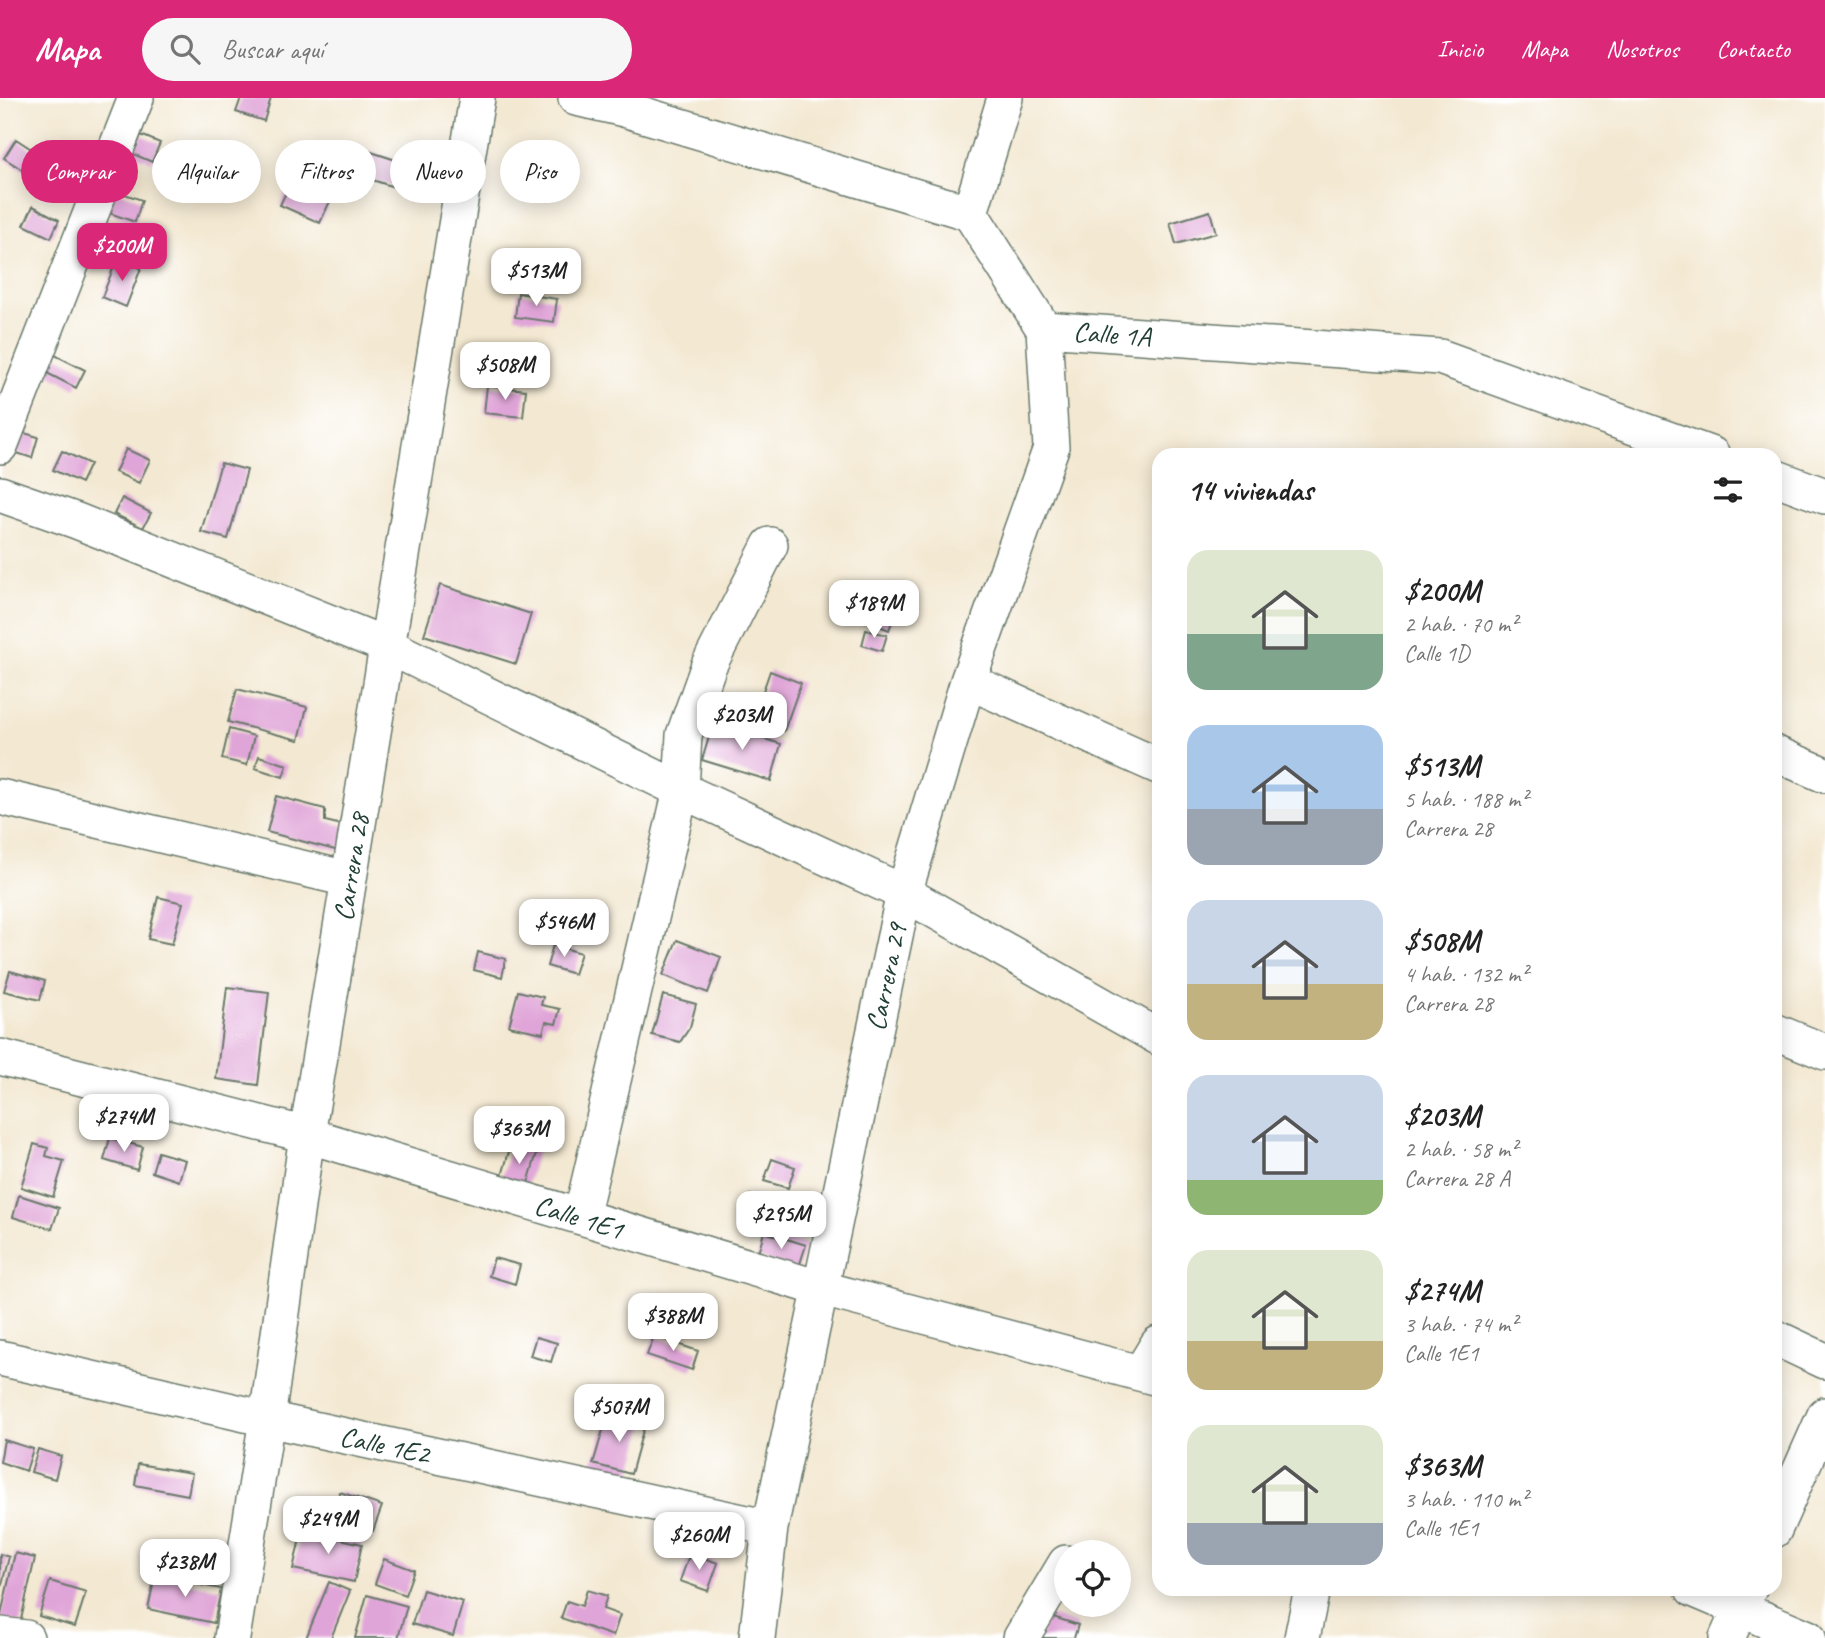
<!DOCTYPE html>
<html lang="es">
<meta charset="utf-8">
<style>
:root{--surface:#fff;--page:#f6f6f6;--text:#222;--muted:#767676;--accent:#db2777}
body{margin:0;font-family:Caveat,sans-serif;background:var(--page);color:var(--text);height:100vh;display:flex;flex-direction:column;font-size:26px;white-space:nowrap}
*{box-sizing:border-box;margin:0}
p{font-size:23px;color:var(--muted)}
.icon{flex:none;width:38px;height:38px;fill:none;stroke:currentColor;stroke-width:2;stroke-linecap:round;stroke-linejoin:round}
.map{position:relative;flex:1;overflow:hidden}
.sheet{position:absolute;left:1152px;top:350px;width:630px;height:1148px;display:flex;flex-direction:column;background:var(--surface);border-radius:21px;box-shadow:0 4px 18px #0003}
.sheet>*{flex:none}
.guide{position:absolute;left:21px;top:42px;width:665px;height:63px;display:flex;gap:14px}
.controls{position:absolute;left:1054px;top:1442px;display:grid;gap:14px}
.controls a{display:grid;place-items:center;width:77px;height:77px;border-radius:50%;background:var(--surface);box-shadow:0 4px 18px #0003;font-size:35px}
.price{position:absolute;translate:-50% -60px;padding:0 16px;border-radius:14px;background:#fff;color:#222;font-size:23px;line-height:46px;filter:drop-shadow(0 2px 4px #0008)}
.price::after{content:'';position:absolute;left:50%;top:42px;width:21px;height:16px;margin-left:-10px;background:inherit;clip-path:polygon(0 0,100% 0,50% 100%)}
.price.current{background:var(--accent);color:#fff}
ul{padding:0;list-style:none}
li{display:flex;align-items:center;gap:21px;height:175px;padding:0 35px}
li span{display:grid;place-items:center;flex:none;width:196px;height:140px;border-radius:21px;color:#555}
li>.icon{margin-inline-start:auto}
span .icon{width:84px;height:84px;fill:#fffc;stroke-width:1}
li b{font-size:30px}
h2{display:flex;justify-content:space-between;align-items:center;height:84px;padding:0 35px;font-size:30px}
.tag{padding:0 24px;border-radius:32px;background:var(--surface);box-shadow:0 4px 18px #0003;font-size:24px;line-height:63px}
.tag.current{background:var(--accent);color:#fff}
header{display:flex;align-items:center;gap:42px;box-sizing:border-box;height:98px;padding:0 35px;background:var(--accent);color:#fff}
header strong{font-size:33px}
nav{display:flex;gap:38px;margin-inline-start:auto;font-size:24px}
.search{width:490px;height:63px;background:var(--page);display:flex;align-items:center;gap:18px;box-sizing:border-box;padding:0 24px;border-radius:38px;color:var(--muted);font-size:26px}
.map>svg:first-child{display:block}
.building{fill:#e0a5d8}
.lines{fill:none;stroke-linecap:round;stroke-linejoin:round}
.minor-casing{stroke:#69796b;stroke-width:38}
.minor{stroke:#fff;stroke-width:35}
.labels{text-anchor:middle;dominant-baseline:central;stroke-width:6;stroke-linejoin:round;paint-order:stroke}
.street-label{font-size:28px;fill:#1f3d34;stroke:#fff}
</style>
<header>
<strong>Mapa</strong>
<div class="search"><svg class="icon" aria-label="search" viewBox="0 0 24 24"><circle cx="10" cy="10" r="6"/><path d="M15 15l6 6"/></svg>Buscar aquí</div>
<nav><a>Inicio</a><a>Mapa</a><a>Nosotros</a><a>Contacto</a></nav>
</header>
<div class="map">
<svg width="1825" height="1540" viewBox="0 0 1825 1540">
<rect width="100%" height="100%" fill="#fff"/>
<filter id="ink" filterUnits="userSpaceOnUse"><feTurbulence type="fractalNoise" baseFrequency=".0143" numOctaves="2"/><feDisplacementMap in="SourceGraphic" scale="14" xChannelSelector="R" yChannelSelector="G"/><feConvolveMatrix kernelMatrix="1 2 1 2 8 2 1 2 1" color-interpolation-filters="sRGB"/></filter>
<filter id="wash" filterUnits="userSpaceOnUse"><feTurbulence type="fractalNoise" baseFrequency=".00686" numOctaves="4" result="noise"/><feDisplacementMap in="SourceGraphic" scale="28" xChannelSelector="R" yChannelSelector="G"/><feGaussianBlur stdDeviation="1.57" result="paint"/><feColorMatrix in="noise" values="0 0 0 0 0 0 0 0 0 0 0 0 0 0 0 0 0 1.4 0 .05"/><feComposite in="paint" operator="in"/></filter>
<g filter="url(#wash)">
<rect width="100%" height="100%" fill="#f3e8d1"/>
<g id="blocks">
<path class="building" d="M241,0H271L264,23L236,14Z
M141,37L160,45L152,64L133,56Z
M16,41L45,60L32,78L4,60Z
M362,51L405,65L397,90L354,76Z
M318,61L344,73L320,125L280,107L293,79L308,85Z
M105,89L142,102L135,124L98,111Z
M33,108L59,122L51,140L24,127Z
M1210,113L1216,135L1176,146L1170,125Z
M117,161L141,170L126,209L102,199Z
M518,195L557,201L554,224L515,219Z
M53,256L85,272L76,290L43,273Z
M487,288L526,292L523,319L484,315Z
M14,332L38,339L32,360L8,352Z
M126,351L150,362L139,385L115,374Z
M62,353L90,366L81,385L53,372Z
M221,365L247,372L228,441L201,434Z
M122,400L151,415L143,430L114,416Z
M440,487L531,516L516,566L424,537Z
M871,509L894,518L889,532L866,523Z
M866,532L887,537L882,553L862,547Z
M770,573L801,585L784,633L753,622Z
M237,591L307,609L299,642L228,624Z
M713,626L781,646L771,683L702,662Z
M229,631L254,638L247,667L222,661Z
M259,658L287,667L283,679L255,670Z
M276,698L325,711V723L346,728L339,753L267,734Z
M158,799L183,805L172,846L148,841Z
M677,842L721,859L708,895L663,877Z
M553,847L581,855L574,876L547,868Z
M478,854L506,861L502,879L474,872Z
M10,873L45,883L40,902L4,893Z
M227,889L269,894L258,987L216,981Z
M518,893L543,899L541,907L560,911L556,926L546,924L543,935L509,928Z
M663,897L696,906L690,929L680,944L652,937Z
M110,1040L143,1049L137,1072L104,1062Z
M512,1043L538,1051L526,1092L500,1085Z
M34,1046L48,1050L46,1058L64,1063L53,1099L21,1089Z
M158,1054L185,1062L179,1083L152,1074Z
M772,1061L795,1069L788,1090L764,1083Z
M19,1097L59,1110L52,1131L13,1119Z
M750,1097L823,1121L817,1138L745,1113Z
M764,1134L806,1147L798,1172L757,1159Z
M494,1160L520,1167L515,1186L489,1178Z
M654,1238L698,1253L692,1272L647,1257Z
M536,1239L557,1245L551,1264L530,1258Z
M608,1315L645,1325L631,1376L593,1366Z
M4,1342L33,1351L26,1373L0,1364Z
M38,1351L61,1358L55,1381L31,1374Z
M138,1366L192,1375L188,1397L135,1387Z
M340,1394L382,1408L373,1433L332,1419Z
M302,1432L362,1446L354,1484L293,1471Z
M15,1455L35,1460L20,1526L0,1521Z
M690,1455L718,1465L708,1493L680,1483Z
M0,1456L9,1459L1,1490H0Z
M384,1461L414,1472L405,1497L375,1486Z
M155,1478L221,1491L214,1525L148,1511Z
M50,1483L86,1494L75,1529L39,1518Z
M329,1484L350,1493L331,1540H306Z
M423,1492L463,1504L453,1538L412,1526Z
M587,1492L607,1498L603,1511L620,1517L613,1538L561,1520L567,1503L582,1508Z
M367,1497L407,1508L398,1540H355Z
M1074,1507H1106L1103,1516Z
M1047,1517L1078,1527L1074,1540H1040Z"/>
</g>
</g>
<g filter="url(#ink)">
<use href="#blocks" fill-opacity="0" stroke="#69796b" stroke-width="2"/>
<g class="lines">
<g class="minor-casing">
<path id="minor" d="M576,0L624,11L970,115L1044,231L1440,259L1712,357
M970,115L1005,0
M0,348L136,0
M1774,379L1825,398
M0,396L77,423L388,548L681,692L904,795L1158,939
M968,583L1158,668
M1774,655L1825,677
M0,699L348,781
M1774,933L1825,954
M0,959L307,1037L819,1190L1158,1280
M581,1119L681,692L684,637L709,567L770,447
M1774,1239L1825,1263
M0,1260L267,1321L770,1430
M1141,1274L1158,1246
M1774,1432L1825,1317
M1693,1491L1808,1540
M0,1537L26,1540
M232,1540L267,1321L307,1037L477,0
M757,1540L770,1430L904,795L968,583L1051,350L1044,231
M1021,1540L1066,1465
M1302,1540L1312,1491
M1727,1540L1749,1491"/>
</g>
<use href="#minor" class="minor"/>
</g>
</g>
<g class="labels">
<g class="street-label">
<text transform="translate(1112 236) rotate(4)">Calle 1A</text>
<text transform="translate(351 769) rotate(-81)">Carrera 28</text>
<text transform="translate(886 879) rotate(-78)">Carrera 29</text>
<text transform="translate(579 1119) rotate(17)">Calle 1E1</text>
<text transform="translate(385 1347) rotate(12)">Calle 1E2</text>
</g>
</g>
</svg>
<div class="controls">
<a><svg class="icon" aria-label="locate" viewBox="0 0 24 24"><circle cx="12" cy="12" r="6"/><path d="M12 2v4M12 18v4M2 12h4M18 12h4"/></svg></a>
</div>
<b class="price current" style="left:122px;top:185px">$200M</b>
<b class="price" style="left:536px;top:210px">$513M</b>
<b class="price" style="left:505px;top:304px">$508M</b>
<b class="price" style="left:874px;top:542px">$189M</b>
<b class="price" style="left:742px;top:654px">$203M</b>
<b class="price" style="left:564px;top:861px">$546M</b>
<b class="price" style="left:124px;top:1056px">$274M</b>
<b class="price" style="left:519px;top:1068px">$363M</b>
<b class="price" style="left:781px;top:1153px">$295M</b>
<b class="price" style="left:673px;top:1255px">$388M</b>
<b class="price" style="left:619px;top:1346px">$507M</b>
<b class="price" style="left:328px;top:1458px">$249M</b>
<b class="price" style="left:699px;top:1474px">$260M</b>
<b class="price" style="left:185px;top:1501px">$238M</b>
<div class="guide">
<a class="tag current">Comprar</a>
<a class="tag">Alquilar</a>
<a class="tag">Filtros</a>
<a class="tag">Nuevo</a>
<a class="tag">Piso</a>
</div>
<section class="sheet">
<h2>14 viviendas<svg class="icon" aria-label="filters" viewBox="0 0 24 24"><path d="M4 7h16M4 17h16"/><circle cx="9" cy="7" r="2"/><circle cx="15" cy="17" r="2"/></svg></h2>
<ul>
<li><span style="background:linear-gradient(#dfe7d0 60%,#7fa58c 0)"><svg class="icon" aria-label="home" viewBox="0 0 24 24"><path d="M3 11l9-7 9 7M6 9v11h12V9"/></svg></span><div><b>$200M</b><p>2 hab. · 70 m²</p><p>Calle 1D</p></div></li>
<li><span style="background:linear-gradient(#a9c7e8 60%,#9aa5b1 0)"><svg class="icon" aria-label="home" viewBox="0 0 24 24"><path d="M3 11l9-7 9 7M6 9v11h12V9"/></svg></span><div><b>$513M</b><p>5 hab. · 188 m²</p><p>Carrera 28</p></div></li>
<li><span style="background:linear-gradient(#c9d6e8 60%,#c2b280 0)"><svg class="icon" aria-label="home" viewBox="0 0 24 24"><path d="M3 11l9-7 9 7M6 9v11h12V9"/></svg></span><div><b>$508M</b><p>4 hab. · 132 m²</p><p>Carrera 28</p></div></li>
<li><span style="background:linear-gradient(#c9d6e8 75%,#8fb573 0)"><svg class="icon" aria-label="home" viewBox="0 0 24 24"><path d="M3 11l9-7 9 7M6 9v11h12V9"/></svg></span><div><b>$203M</b><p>2 hab. · 58 m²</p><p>Carrera 28 A</p></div></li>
<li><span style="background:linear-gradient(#dfe7d0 65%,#c2b280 0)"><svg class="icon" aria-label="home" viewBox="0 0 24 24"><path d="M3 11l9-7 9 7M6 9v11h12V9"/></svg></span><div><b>$274M</b><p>3 hab. · 74 m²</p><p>Calle 1E1</p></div></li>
<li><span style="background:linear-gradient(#dfe7d0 70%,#9aa5b1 0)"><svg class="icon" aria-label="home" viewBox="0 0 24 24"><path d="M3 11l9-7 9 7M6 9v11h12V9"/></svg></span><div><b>$363M</b><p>3 hab. · 110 m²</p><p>Calle 1E1</p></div></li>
</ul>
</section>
</div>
